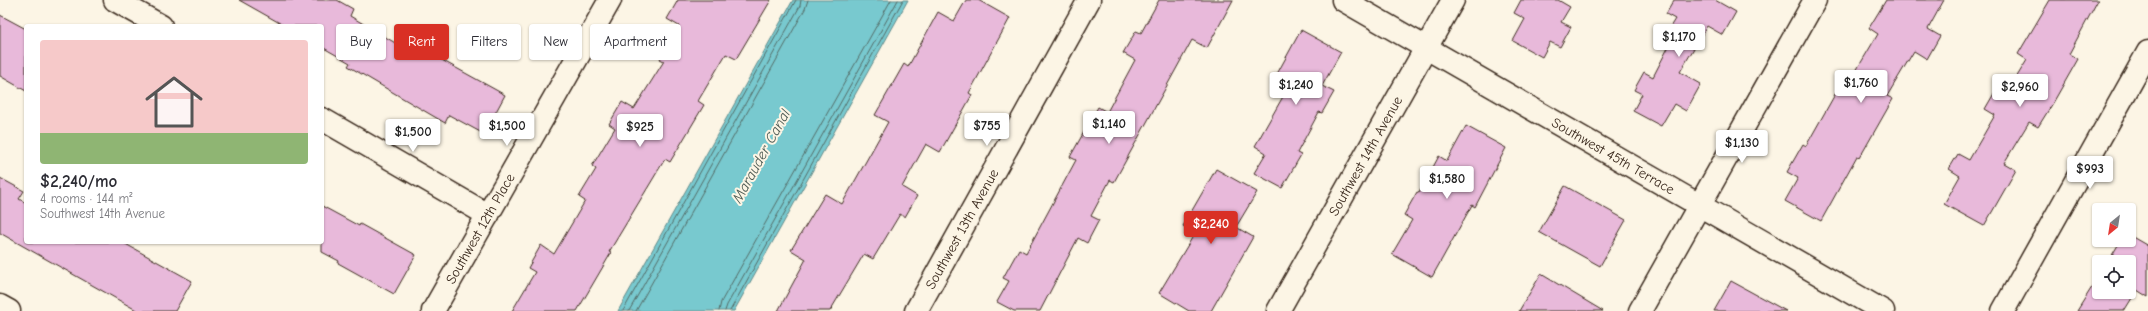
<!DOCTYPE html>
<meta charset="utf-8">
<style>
:root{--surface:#fff;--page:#f2f2f3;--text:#2b2b33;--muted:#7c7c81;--accent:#d93025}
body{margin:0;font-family:"Comic Neue",sans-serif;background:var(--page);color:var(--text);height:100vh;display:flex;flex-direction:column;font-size:15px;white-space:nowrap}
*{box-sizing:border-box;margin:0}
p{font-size:13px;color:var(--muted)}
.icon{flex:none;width:22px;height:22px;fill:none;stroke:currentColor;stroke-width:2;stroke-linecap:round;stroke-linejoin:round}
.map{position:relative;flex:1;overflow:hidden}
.details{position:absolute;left:24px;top:24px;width:300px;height:220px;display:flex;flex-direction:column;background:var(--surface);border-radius:4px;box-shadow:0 1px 3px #0004}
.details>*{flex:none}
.banner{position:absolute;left:336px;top:24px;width:380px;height:36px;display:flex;gap:8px}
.needle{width:26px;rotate:210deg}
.fabs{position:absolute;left:2092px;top:203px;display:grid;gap:8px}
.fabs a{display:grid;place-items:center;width:44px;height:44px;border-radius:4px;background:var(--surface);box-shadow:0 1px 3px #0004;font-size:20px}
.price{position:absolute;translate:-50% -34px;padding:0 9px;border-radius:4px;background:#fff;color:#222;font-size:13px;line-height:26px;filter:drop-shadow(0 1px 2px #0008)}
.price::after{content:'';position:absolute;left:50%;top:24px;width:12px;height:9px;margin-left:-6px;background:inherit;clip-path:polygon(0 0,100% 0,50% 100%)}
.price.active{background:var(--accent);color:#fff}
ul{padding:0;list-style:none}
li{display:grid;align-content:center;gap:8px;height:212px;padding:0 16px}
li span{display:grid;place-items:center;height:124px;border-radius:4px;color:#555}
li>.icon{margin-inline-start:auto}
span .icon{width:72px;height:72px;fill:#fffc;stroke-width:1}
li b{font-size:17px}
.tag{padding:0 14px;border-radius:4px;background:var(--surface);box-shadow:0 1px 3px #0004;font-size:14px;line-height:36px}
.tag.active{background:var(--accent);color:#fff}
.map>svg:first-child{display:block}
.water{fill:#78c9cf;stroke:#608988}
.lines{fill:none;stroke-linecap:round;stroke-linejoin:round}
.shore{stroke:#536a65;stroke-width:1}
.building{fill:#e8b9da;stroke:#3b2a1e}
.minor-casing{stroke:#3b2a1e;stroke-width:25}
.minor{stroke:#fcf5e5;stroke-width:22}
.labels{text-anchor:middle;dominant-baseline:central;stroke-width:4;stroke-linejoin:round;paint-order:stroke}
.street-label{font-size:14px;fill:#3b2a1e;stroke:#fcf5e5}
.water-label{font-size:15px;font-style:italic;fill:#4d5a53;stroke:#fcf5e5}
</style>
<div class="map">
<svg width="2148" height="311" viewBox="0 0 2148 311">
<rect width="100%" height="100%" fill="#fcf5e5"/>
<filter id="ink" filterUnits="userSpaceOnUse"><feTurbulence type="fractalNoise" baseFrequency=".025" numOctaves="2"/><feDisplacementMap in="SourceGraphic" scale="8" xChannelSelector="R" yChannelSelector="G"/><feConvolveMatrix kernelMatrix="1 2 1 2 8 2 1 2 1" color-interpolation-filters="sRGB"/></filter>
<g filter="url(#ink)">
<path class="water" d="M793,0H908L734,311H618Z"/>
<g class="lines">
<path class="shore" d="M623,311L796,0
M629,311L800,6L801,0
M636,311L805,9L808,0
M719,311L721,302L891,0
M725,311L727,305L898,0
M730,311L903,0"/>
</g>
<path class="building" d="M239,0H337L353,9L350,16L397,44L405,29L433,46L429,53L505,95L484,134L449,115L445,123L348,66L350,63L322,47V26H285Z
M678,0H771L736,59L726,54L698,101L704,105L670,162L665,159L609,252L611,253L577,311H512L535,272L528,268L541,245L554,254L585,201L579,197L596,169L592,166L615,128L609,124L622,102L634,109L664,61L660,59L679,26L667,19Z
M966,0H978L1010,18L969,93L972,95L940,152L926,144L902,187L917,196L905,217L900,214L873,259L864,254L830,311H778L806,259L791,250L825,194L842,204L888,122L875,115L904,64L908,67L938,12L954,21Z
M1159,0H1233L1207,48L1192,40L1114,182L1110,180L1091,216L1099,220L1087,243L1078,238L1040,311H1014L997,302L1009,281L1003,278L1019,249L1026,253L1076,160L1070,157L1098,107L1107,112L1135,60L1123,53L1136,31L1141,33Z
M1521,0H1558L1570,7L1561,22L1571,27L1560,47L1550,42L1542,57L1513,41L1525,19L1514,13Z
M1674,0H1715L1736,12L1723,35L1707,26L1680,72L1701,84L1686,111L1674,104L1661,126L1633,111L1642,94L1634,90L1644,72L1653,77L1670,44L1662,40L1675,19L1666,14Z
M1886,0H1944L1928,29L1940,36L1927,59L1914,51L1887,96L1893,99L1860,157L1857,156L1821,221L1785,201L1798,178L1787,172L1803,144L1806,146L1847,73L1853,76L1878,34L1869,28Z
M2050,0H2098L2069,54L2078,59L2053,103L2038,127L2029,122L2004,163L2016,170L1984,226L1944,204L1960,176L1949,169L1958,154L1969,160L1995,115L1985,109L1996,90L2005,96L2027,60L2018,54Z
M0,15L26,29V91L0,76Z
M1301,30L1341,52L1322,86L1334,92L1322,113L1319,112L1297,153L1301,155L1282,188L1254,173L1266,153L1255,146L1285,93L1271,85Z
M1466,126L1506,148L1475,207L1472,205L1432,277L1392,254L1412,220L1404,215L1417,192L1419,193L1439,156L1447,161Z
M1216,169L1257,192L1236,227L1253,237L1211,311H1189L1159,293L1195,233L1183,226Z
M0,178L24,191L19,199L26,203V242H122L192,281L175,311H138L0,233Z
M1565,186L1626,220L1600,266L1539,232Z
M322,206L359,226L360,224L416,255L394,294L338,263L339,261L322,252Z
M2129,235L2148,246V297L2137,290L2124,311H2077L2099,276V292H2129V262H2108L2121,240H2129Z
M1541,274L1603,311H1519Z
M1731,281L1786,311H1714Z"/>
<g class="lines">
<g class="minor-casing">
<g id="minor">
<path d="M115,0L161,26"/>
<path id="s1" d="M1343,0L1883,311"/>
<path d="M322,119L488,215"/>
<path d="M0,306L9,311"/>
<path id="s2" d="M433,311L610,0"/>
<path id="s3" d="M916,311L1089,0"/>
<path id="s4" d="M1278,311L1453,0"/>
<path d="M1640,311L1815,0"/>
<path d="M2003,311L2148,52"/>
</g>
</g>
<use href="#minor" class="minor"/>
</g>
</g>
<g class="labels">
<g class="street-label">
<text stroke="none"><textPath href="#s4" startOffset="178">Southwest 14th Avenue</textPath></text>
<text stroke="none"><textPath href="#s1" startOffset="312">Southwest 45th Terrace</textPath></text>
<text stroke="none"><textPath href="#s2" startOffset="95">Southwest 12th Place</textPath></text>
<text stroke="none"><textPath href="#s3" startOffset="94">Southwest 13th Avenue</textPath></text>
</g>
<g class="water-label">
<text transform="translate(761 156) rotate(-61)">Marauder Canal</text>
</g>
</g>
</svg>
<div class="fabs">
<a><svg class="needle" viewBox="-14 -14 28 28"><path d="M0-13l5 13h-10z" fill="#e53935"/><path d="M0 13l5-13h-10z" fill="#7c7c81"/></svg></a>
<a><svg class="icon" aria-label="locate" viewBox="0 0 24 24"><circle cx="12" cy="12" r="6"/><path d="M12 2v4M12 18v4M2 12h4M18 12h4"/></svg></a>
</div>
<b class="price" style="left:1679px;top:58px">$1,170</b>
<b class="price" style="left:1861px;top:104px">$1,760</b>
<b class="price" style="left:1296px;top:106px">$1,240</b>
<b class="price" style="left:2020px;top:108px">$2,960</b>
<b class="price" style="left:1109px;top:145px">$1,140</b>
<b class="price" style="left:507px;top:147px">$1,500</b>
<b class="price" style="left:987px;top:147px">$755</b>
<b class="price" style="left:640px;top:148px">$925</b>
<b class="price" style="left:413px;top:153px">$1,500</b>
<b class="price" style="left:1742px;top:164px">$1,130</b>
<b class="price" style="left:2090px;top:190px">$993</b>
<b class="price" style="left:1447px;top:200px">$1,580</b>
<b class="price active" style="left:1211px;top:245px">$2,240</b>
<div class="banner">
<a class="tag">Buy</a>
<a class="tag active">Rent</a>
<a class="tag">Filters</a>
<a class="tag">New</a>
<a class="tag">Apartment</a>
</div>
<section class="details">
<ul>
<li><span style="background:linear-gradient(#f6c9c9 75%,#8fb573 0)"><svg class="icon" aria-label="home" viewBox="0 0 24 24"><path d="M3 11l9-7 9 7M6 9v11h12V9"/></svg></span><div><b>$2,240/mo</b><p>4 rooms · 144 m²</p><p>Southwest 14th Avenue</p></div></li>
</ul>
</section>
</div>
